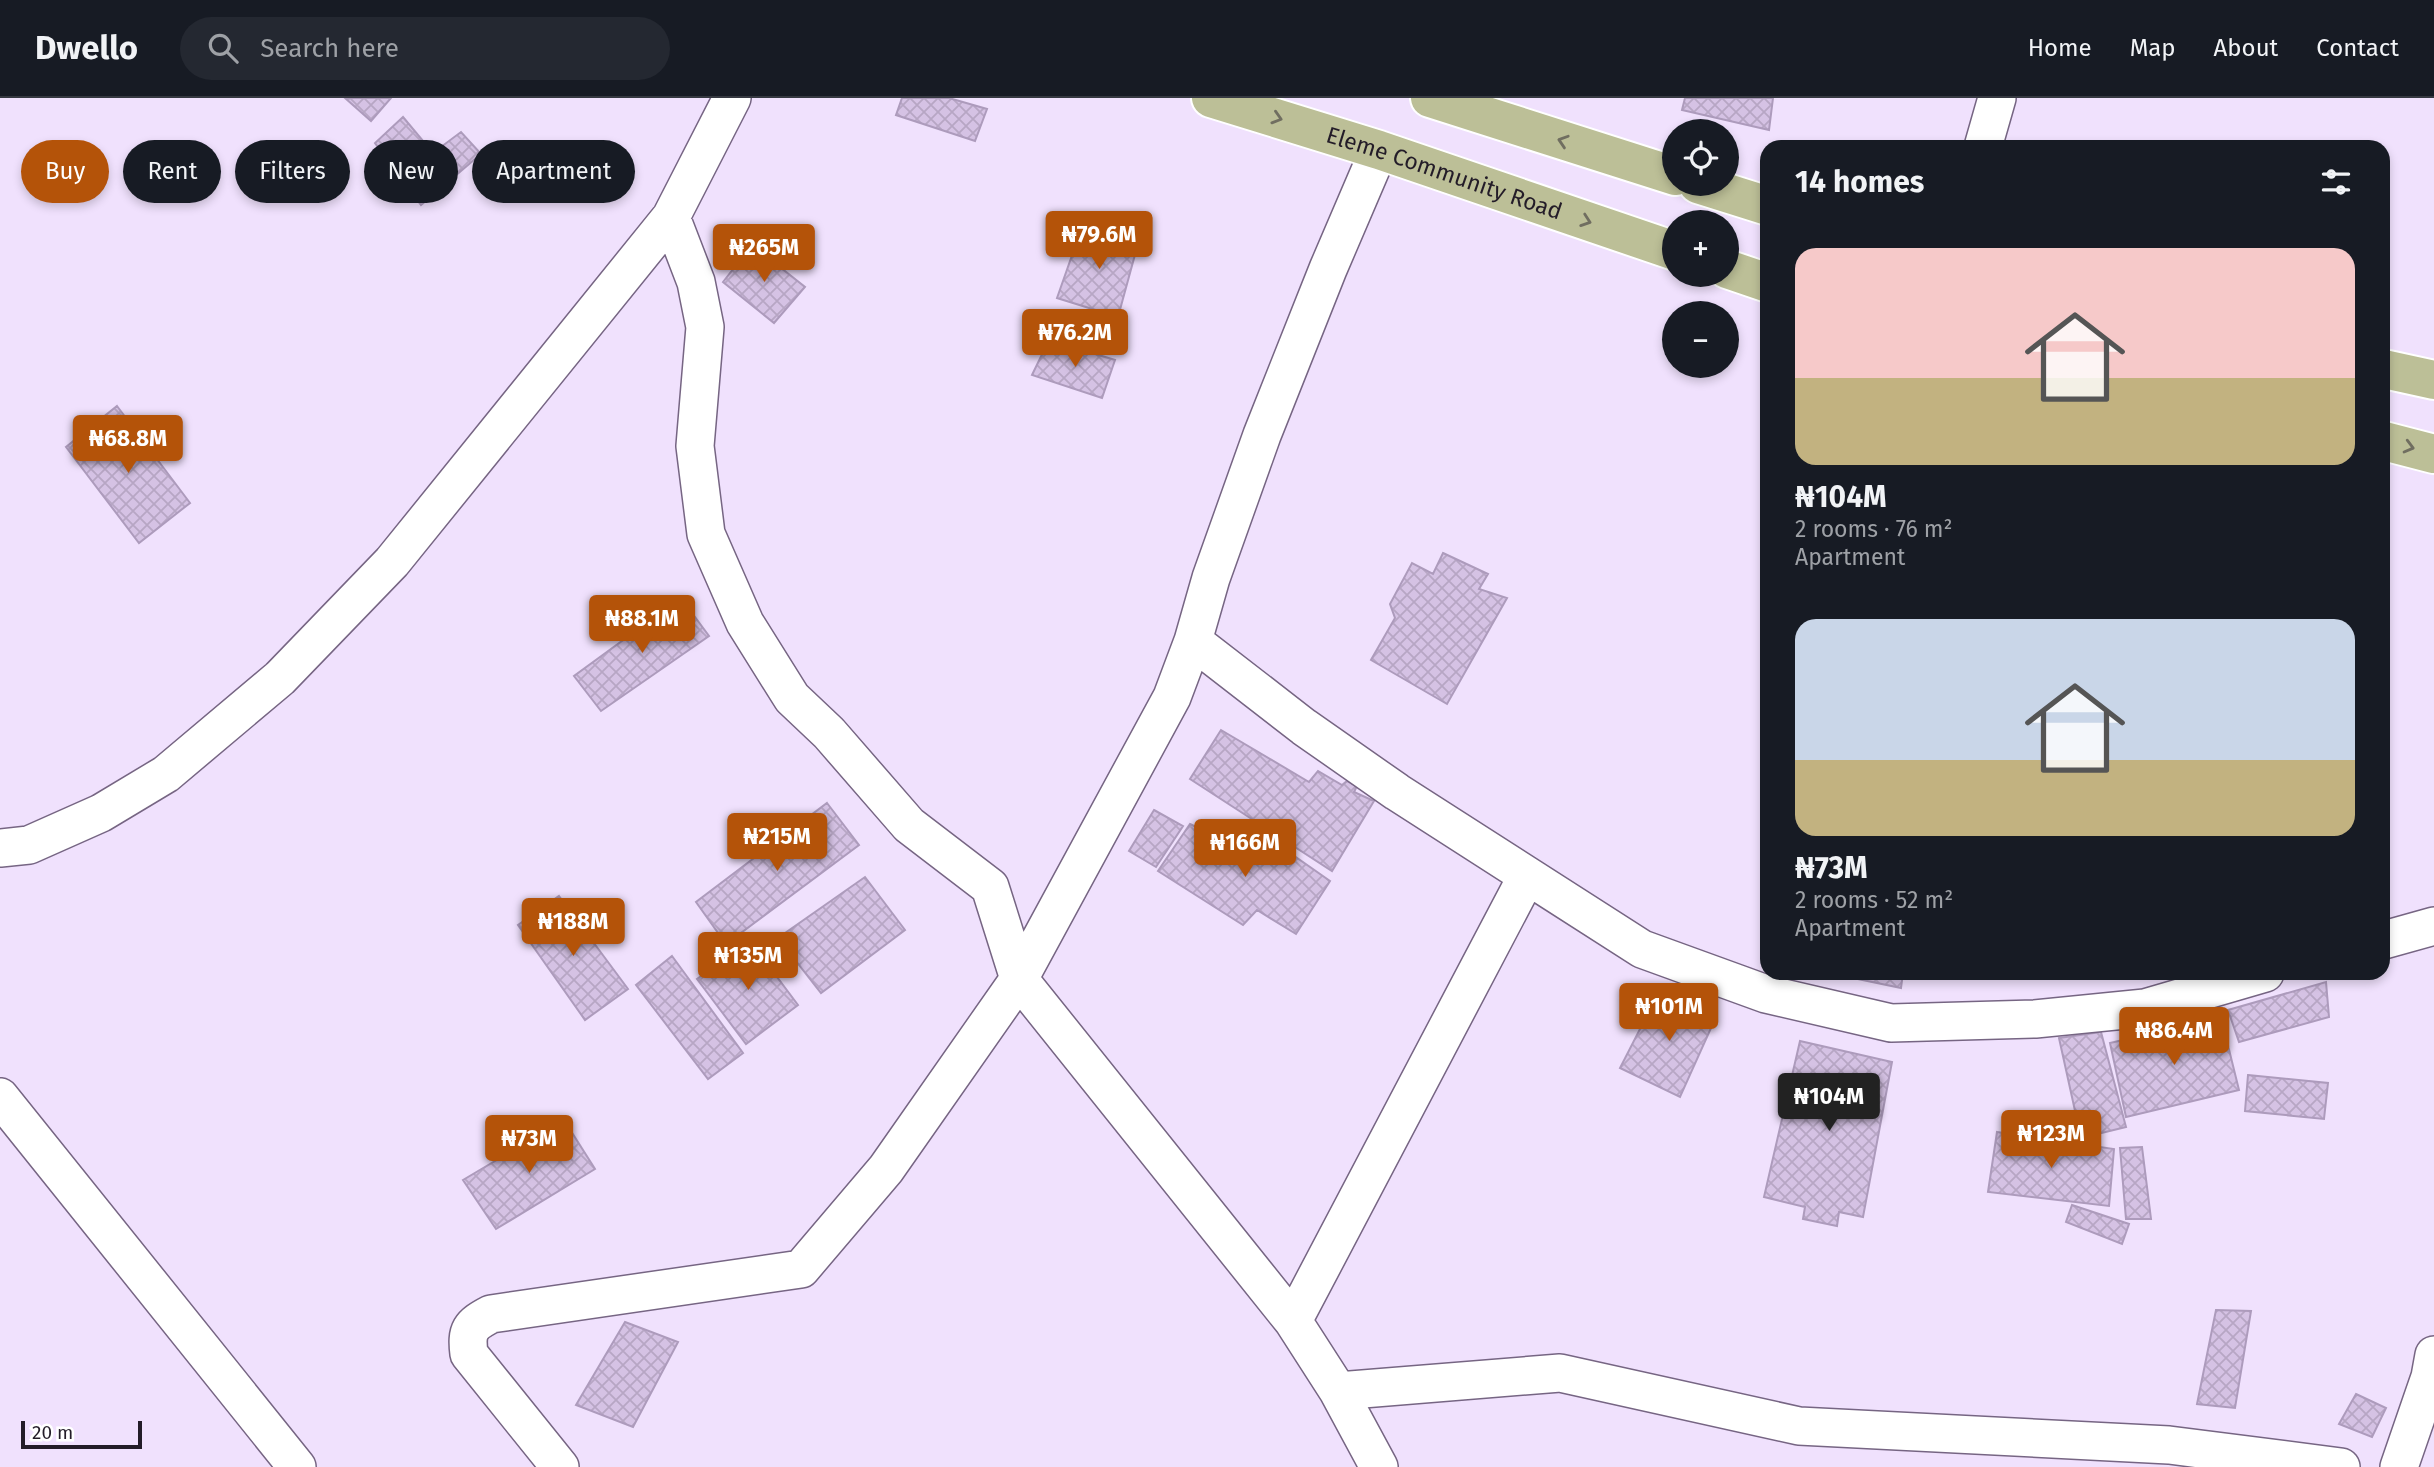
<!DOCTYPE html>
<meta charset="utf-8">
<style>
:root{--surface:#171b24;--page:#242831;--text:#f1f3f6;--muted:#9ea1a6;--line:#363941;--accent:#b45309}
body{margin:0;font-family:"Fira Sans",sans-serif;background:var(--page);color:var(--text);height:100vh;display:flex;flex-direction:column;font-size:26px;white-space:nowrap}
*{box-sizing:border-box;margin:0}
p{font-size:23px;color:var(--muted)}
.icon{flex:none;width:38px;height:38px;fill:none;stroke:currentColor;stroke-width:2;stroke-linecap:round;stroke-linejoin:round}
.map{position:relative;flex:1;overflow:hidden}
.drawer{position:absolute;left:1760px;top:42px;width:630px;height:840px;display:flex;flex-direction:column;background:var(--surface);border-radius:21px;box-shadow:0 4px 10px #0003}
.drawer>*{flex:none}
.guide{position:absolute;left:21px;top:42px;width:665px;height:63px;display:flex;gap:14px}
.controls{position:absolute;left:1662px;top:21px;display:grid;gap:14px}
.controls a{display:grid;place-items:center;width:77px;height:77px;border-radius:50%;background:var(--surface);box-shadow:0 4px 10px #0003;font-size:35px}
.scale{position:absolute;left:21px;bottom:18px;width:121px;box-sizing:border-box;padding-left:7px;border:4px solid #231c28;border-top:0;font-size:19px;line-height:24px;white-space:nowrap;color:#231c28;-webkit-text-stroke:5px #fff;paint-order:stroke}
.price{position:absolute;translate:-50% -60px;padding:0 16px;border-radius:7px;background:var(--accent);color:#fff;font-size:23px;line-height:46px;filter:drop-shadow(0 2px 4px #0008)}
.price::after{content:'';position:absolute;left:50%;top:42px;width:21px;height:16px;margin-left:-10px;background:inherit;clip-path:polygon(0 0,100% 0,50% 100%)}
.price.active{background:#222;color:#fff}
ul{padding:0;list-style:none}
li{display:grid;align-content:center;gap:14px;height:371px;padding:0 35px}
li span{display:grid;place-items:center;height:217px;border-radius:21px;color:#555}
li>.icon{margin-inline-start:auto}
span .icon{width:126px;height:126px;fill:#fffc;stroke-width:1}
li b{font-size:30px}
h2{display:flex;justify-content:space-between;align-items:center;height:84px;padding:0 35px;font-size:30px}
.chip{padding:0 24px;border-radius:32px;background:var(--surface);box-shadow:0 4px 10px #0003;font-size:24px;line-height:63px}
.chip.active{background:var(--accent);color:#fff}
header{display:flex;align-items:center;gap:42px;box-sizing:border-box;height:98px;padding:0 35px;background:var(--surface);border-bottom:2px solid var(--line)}
header strong{font-size:33px}
nav{display:flex;gap:38px;margin-inline-start:auto;font-size:24px}
.search{width:490px;height:63px;background:var(--page);display:flex;align-items:center;gap:18px;box-sizing:border-box;padding:0 24px;border-radius:38px;color:var(--muted);font-size:26px}
.map>svg:first-child{display:block}
.building{fill:url(#building-cross-hatch);stroke:#ad9bbc;stroke-width:2}
.lines{fill:none;stroke-linecap:round;stroke-linejoin:round}
.minor-casing{stroke:#766583;stroke-width:40}
.primary-casing{stroke:#fff;stroke-width:42}
.minor{stroke:#fff;stroke-width:37}
.primary{stroke:#bcbf97;stroke-width:38}
.oneway{stroke:#706e60}
.labels{text-anchor:middle;dominant-baseline:central;stroke-width:6;stroke-linejoin:round;paint-order:stroke}
.street-label{font-size:23px;fill:#231c28;stroke:#fff}
</style>
<header>
<strong>Dwello</strong>
<div class="search"><svg class="icon" aria-label="search" viewBox="0 0 24 24"><circle cx="10" cy="10" r="6"/><path d="M15 15l6 6"/></svg>Search here</div>
<nav><a>Home</a><a>Map</a><a>About</a><a>Contact</a></nav>
</header>
<div class="map">
<svg width="2434" height="1369" viewBox="0 0 2434 1369">
<defs>
<pattern id="building-cross-hatch" width="8" height="8" patternUnits="userSpaceOnUse" patternTransform="scale(1.75)"><rect width="8" height="8" fill="#d5c2e4"/><path d="M0 0l8 8M0 8l8-8" fill="none" stroke="#b7a6c4"/></pattern>
</defs>
<rect width="100%" height="100%" fill="#f0e1fd"/>
<path class="building" d="M345,0H391L371,23Z
M902,0H949L987,11L975,43L896,17Z
M1685,0H1773L1769,32L1682,12Z
M403,19L433,55L461,34L481,56L421,107L375,45Z
M1082,129L1139,142L1118,219L1057,200Z
M752,147L805,189L774,225L723,184Z
M1049,242L1115,262L1102,300L1032,277Z
M117,308L190,405L139,445L66,349Z
M1443,455L1488,476L1479,491L1507,500L1447,606L1371,562L1395,520L1390,506L1412,465L1433,476Z
M681,500L709,538L601,613L574,578Z
M1221,632L1309,684L1318,673L1342,687L1347,683L1357,688L1354,694L1374,703L1332,773L1190,681Z
M827,705L859,747L726,846L696,804Z
M1154,712L1183,728L1156,769L1129,753Z
M1190,726L1265,763L1277,746L1330,783L1296,836L1257,812L1243,827L1158,773Z
M865,779L905,832L821,895L778,840Z
M559,798L628,891L585,922L518,827Z
M750,843L798,907L746,946L697,881Z
M672,858L743,955L708,981L636,887Z
M1829,875H1903L1901,890Z
M2326,884L2329,919L2239,944L2228,912Z
M1660,892L1716,919L1680,999L1620,970Z
M2221,919L2239,992L2126,1019L2110,945Z
M2101,934L2126,1029L2081,1040L2059,940Z
M1800,943L1892,964L1863,1119L1839,1114L1837,1128L1803,1121L1805,1109L1764,1099Z
M2248,977L2328,985L2324,1021L2245,1013Z
M564,1022L595,1071L496,1131L463,1082Z
M1997,1034L2114,1051L2109,1108L1988,1094Z
M2142,1049L2151,1121H2126L2120,1050Z
M2072,1107L2129,1126L2122,1146L2066,1124Z
M2216,1212L2251,1213L2235,1310L2197,1306Z
M625,1224L678,1244L633,1329L576,1307Z
M2356,1296L2386,1310L2372,1339L2339,1326Z"/>
<g class="lines">
<g class="minor-casing">
<path id="minor" d="M1983,49L1997,0
M671,119L696,184L705,229L695,348L706,436L745,525L792,600L829,635L909,727L990,789L1019,881L1293,1223L1338,1293L1379,1369
M1193,543L1304,629L1397,694L1642,851L1766,896L1891,925L2035,921L2145,910L2265,875
M0,750L29,747L101,715L166,676L280,580L392,464L671,119L732,0
M2384,842L2434,828
M0,999L297,1369
M1293,1223L1527,778
M1338,1293L1560,1275L1799,1328L2169,1347L2341,1369
M560,1369L469,1256C466,1232 470,1227 491,1216L801,1171L886,1071L1019,881L1172,599L1193,543L1211,480L1262,337L1328,171L1379,52
M2399,1369L2430,1279L2434,1257"/>
</g>
<g class="primary-casing">
<g id="primary">
<path id="s1" d="M1211,0L1379,52L1675,153"/>
<path d="M1430,0L1675,78"/>
<path d="M1698,86L1768,108"/>
<path d="M1727,171L1768,185"/>
<path d="M2384,271L2434,282"/>
<path d="M2384,343L2434,356"/>
</g>
</g>
<use href="#minor" class="minor"/>
<use href="#primary" class="primary"/>
</g>
<defs><path id="oneway-chevron" d="M-2-3.5L2.5 0L-2 3.5" fill="none" stroke-width="1.6" stroke-linecap="round" stroke-linejoin="round" transform="scale(1.75)"/></defs>
<g class="oneway">
<use href="#oneway-chevron" transform="translate(1277 20) rotate(17)"/>
<use href="#oneway-chevron" transform="translate(1563 43) rotate(-162)"/>
<use href="#oneway-chevron" transform="translate(1586 123) rotate(19)"/>
<use href="#oneway-chevron" transform="translate(2409 349) rotate(15)"/>
</g>
<g class="labels">
<g class="street-label">
<text stroke="none"><textPath href="#s1" startOffset="245">Eleme Community Road</textPath></text>
</g>
</g>
</svg>
<div class="controls">
<a><svg class="icon" aria-label="locate" viewBox="0 0 24 24"><circle cx="12" cy="12" r="6"/><path d="M12 2v4M12 18v4M2 12h4M18 12h4"/></svg></a>
<a>+</a>
<a>−</a>
</div>
<div class="scale">20 m</div>
<b class="price" style="left:1099px;top:173px">₦79.6M</b>
<b class="price" style="left:764px;top:186px">₦265M</b>
<b class="price" style="left:1075px;top:271px">₦76.2M</b>
<b class="price" style="left:128px;top:377px">₦68.8M</b>
<b class="price" style="left:642px;top:557px">₦88.1M</b>
<b class="price" style="left:777px;top:775px">₦215M</b>
<b class="price" style="left:1245px;top:781px">₦166M</b>
<b class="price" style="left:573px;top:860px">₦188M</b>
<b class="price" style="left:748px;top:894px">₦135M</b>
<b class="price" style="left:1669px;top:945px">₦101M</b>
<b class="price" style="left:2174px;top:969px">₦86.4M</b>
<b class="price active" style="left:1829px;top:1035px">₦104M</b>
<b class="price" style="left:2051px;top:1072px">₦123M</b>
<b class="price" style="left:529px;top:1077px">₦73M</b>
<div class="guide">
<a class="chip active">Buy</a>
<a class="chip">Rent</a>
<a class="chip">Filters</a>
<a class="chip">New</a>
<a class="chip">Apartment</a>
</div>
<section class="drawer">
<h2>14 homes<svg class="icon" aria-label="filters" viewBox="0 0 24 24"><path d="M4 7h16M4 17h16"/><circle cx="9" cy="7" r="2"/><circle cx="15" cy="17" r="2"/></svg></h2>
<ul>
<li><span style="background:linear-gradient(#f6c9c9 60%,#c2b280 0)"><svg class="icon" aria-label="home" viewBox="0 0 24 24"><path d="M3 11l9-7 9 7M6 9v11h12V9"/></svg></span><div><b>₦104M</b><p>2 rooms · 76 m²</p><p>Apartment</p></div></li>
<li><span style="background:linear-gradient(#c9d6e8 65%,#c2b280 0)"><svg class="icon" aria-label="home" viewBox="0 0 24 24"><path d="M3 11l9-7 9 7M6 9v11h12V9"/></svg></span><div><b>₦73M</b><p>2 rooms · 52 m²</p><p>Apartment</p></div></li>
</ul>
</section>
</div>
